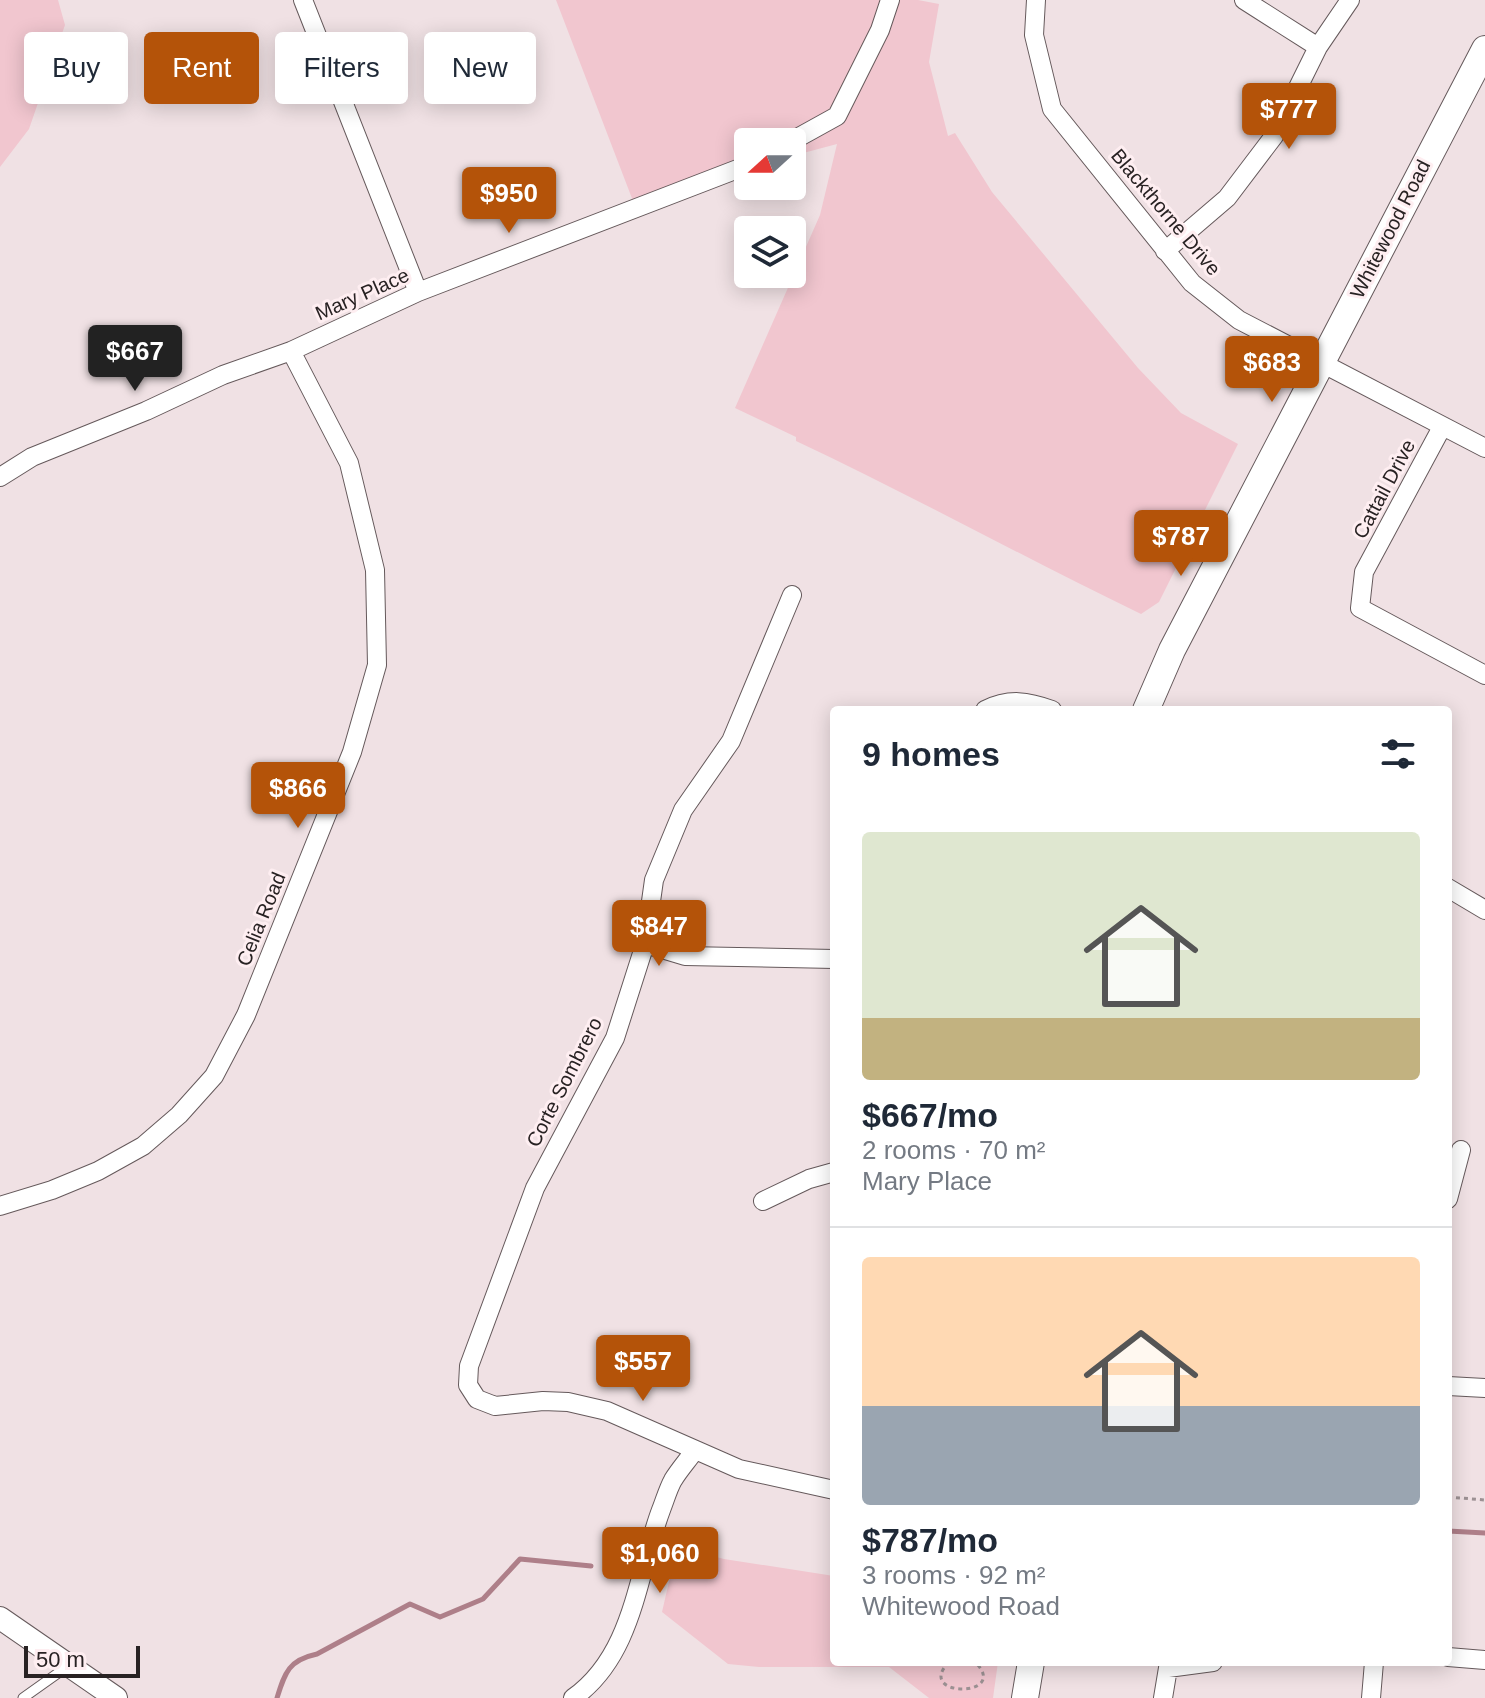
<!DOCTYPE html>
<meta charset="utf-8">
<style>
:root{--surface:#fff;--page:#f6f6f7;--text:#1f2937;--muted:#747a83;--line:#e0e1e3;--accent:#b45309}
body{margin:0;font-family:Arial,sans-serif;background:var(--page);color:var(--text);height:100vh;display:flex;flex-direction:column;font-size:30px;white-space:nowrap}
*{box-sizing:border-box;margin:0}
p{font-size:26px;color:var(--muted)}
.icon{flex:none;width:44px;height:44px;fill:none;stroke:currentColor;stroke-width:2;stroke-linecap:round;stroke-linejoin:round}
.map{position:relative;flex:1;overflow:hidden}
.drawer{position:absolute;left:830px;top:706px;width:622px;height:960px;display:flex;flex-direction:column;background:var(--surface);border-radius:8px;box-shadow:0 4px 20px #0003}
.drawer>*{flex:none}
.guide{position:absolute;left:24px;top:32px;width:686px;height:72px;display:flex;gap:16px}
.needle{width:52px;rotate:249deg}
.tools{position:absolute;left:734px;top:128px;display:grid;gap:16px}
.tools a{display:grid;place-items:center;width:72px;height:72px;border-radius:8px;background:var(--surface);box-shadow:0 4px 20px #0003;font-size:40px}
.scale{position:absolute;left:24px;bottom:20px;width:116px;box-sizing:border-box;padding-left:8px;border:4px solid #282223;border-top:0;font-size:22px;line-height:28px;white-space:nowrap;color:#282223;-webkit-text-stroke:6px #feeef1;paint-order:stroke}
.price{position:absolute;translate:-50% -68px;padding:0 18px;border-radius:8px;background:var(--accent);color:#fff;font-size:26px;line-height:52px;filter:drop-shadow(0 2px 4px #0008)}
.price::after{content:'';position:absolute;left:50%;top:48px;width:24px;height:18px;margin-left:-12px;background:inherit;clip-path:polygon(0 0,100% 0,50% 100%)}
.price.current{background:#222;color:#fff}
ul{padding:0;list-style:none}
li{display:grid;align-content:center;gap:16px;height:424px;padding:0 32px}
li+li{border-top:2px solid var(--line)}
li span{display:grid;place-items:center;height:248px;border-radius:8px;color:#555}
li>.icon{margin-inline-start:auto}
span .icon{width:144px;height:144px;fill:#fffc;stroke-width:1}
li b{font-size:34px}
h2{display:flex;justify-content:space-between;align-items:center;height:96px;padding:0 32px;font-size:34px}
.pill{padding:0 28px;border-radius:8px;background:var(--surface);box-shadow:0 4px 20px #0003;font-size:28px;line-height:72px}
.pill.current{background:var(--accent);color:#fff}
.map>svg:first-child{display:block}
.green{fill:#f1c6cf}
.lines{fill:none;stroke-linecap:round;stroke-linejoin:round}
.stream{stroke:#ae7f89;stroke-width:5}
.service-casing{stroke:#65595b;stroke-width:11}
.minor-casing{stroke:#65595b;stroke-width:20}
.tertiary-casing{stroke:#65595b;stroke-width:24}
.secondary-casing{stroke:#65595b;stroke-width:28}
.path{stroke:#9c9193;stroke-width:3;stroke-dasharray:4 4;stroke-linecap:butt}
.service{stroke:#fff;stroke-width:9}
.minor{stroke:#fff;stroke-width:18}
.tertiary{stroke:#fff;stroke-width:22}
.secondary{stroke:#fff;stroke-width:26}
.labels{text-anchor:middle;dominant-baseline:central;stroke-width:6;stroke-linejoin:round;paint-order:stroke}
.street-label{font-size:20px;fill:#282223;stroke:#feeef1}
</style>
<div class="map">
<svg width="1485" height="1698" viewBox="0 0 1485 1698">
<rect width="100%" height="100%" fill="#f0e1e4"/>
<path class="green" d="M0,0H58L65,25L29,129L0,167Z
M556,0H918L939,4L929,62L948,136L955,133L992,192L1138,368L1181,413L1238,444L1159,602L1141,614C1025,558 913,496 796,441V437L735,408L820,215L837,144L792,156V142H748V169L633,201Z
M677,1547L724,1559L834,1576V1662H998L993,1698H929L889,1667H759L728,1664L662,1612Z"/>
<g class="lines">
<path class="stream" d="M1448,1531L1485,1533
M277,1698C285,1672 289,1660 317,1654L410,1604L440,1617L483,1599L520,1559L591,1566"/>
<g class="service-casing">
<path id="service" d="M23,1698L68,1666"/>
</g>
<g class="minor-casing">
<path id="minor" d="M303,0L418,292
M1036,0L1034,35L1052,109L1192,283L1239,320L1485,448
M1244,0L1318,47
M790,142L837,116L880,30L890,0
M1165,251L1227,198L1274,136L1318,47L1350,0
M1442,427L1364,572L1360,608L1485,675
M0,477L32,457L146,411L223,375L291,351L418,292L748,165
M792,595L731,741L683,810L654,880L645,944L615,1038L535,1188L469,1366L468,1385L477,1399L495,1406L543,1401L568,1402L607,1411L739,1469L834,1490
M985,710C1009,698 1028,701 1052,710
M1448,888L1485,910
M645,944L685,956L834,959
M1448,1199L1461,1150
M763,1201L809,1179L834,1172
M0,1206L52,1190L98,1171L143,1146L179,1115L214,1076L246,1015L352,752L377,665L375,570L349,463L291,351
M1448,1386L1485,1388
M1448,1657L1485,1660
M573,1698C634,1655 637,1574 661,1510C665,1500 668,1489 673,1480C679,1470 688,1460 695,1450
M1163,1698L1168,1668L1213,1662
M1371,1698L1374,1662"/>
</g>
<g class="tertiary-casing">
<path id="tertiary" d="M0,1618L116,1698"/>
</g>
<g class="secondary-casing">
<path id="secondary" d="M1146,710L1172,650L1485,49
M1025,1698L1031,1662"/>
</g>
<path class="path" d="M1448,1497L1485,1500
M949,1662C913,1698 1012,1698 975,1662"/>
<use href="#service" class="service"/>
<use href="#minor" class="minor"/>
<use href="#tertiary" class="tertiary"/>
<use href="#secondary" class="secondary"/>
</g>
<g class="labels">
<g class="street-label">
<text transform="translate(1166 212) rotate(50)">Blackthorne Drive</text>
<text transform="translate(1390 229) rotate(-63)">Whitewood Road</text>
<text transform="translate(362 294) rotate(-24)">Mary Place</text>
<text transform="translate(1384 489) rotate(-62)">Cattail Drive</text>
<text transform="translate(261 919) rotate(-68)">Celia Road</text>
<text transform="translate(564 1082) rotate(-63)">Corte Sombrero</text>
</g>
</g>
</svg>
<div class="tools">
<a><svg class="needle" viewBox="-14 -14 28 28"><path d="M0-13l5 13h-10z" fill="#e53935"/><path d="M0 13l5-13h-10z" fill="#747a83"/></svg></a>
<a><svg class="icon" aria-label="layers" viewBox="0 0 24 24"><path d="M12 4l9 5-9 5-9-5zM3 14l9 5 9-5"/></svg></a>
</div>
<div class="scale">50 m</div>
<b class="price" style="left:1289px;top:151px">$777</b>
<b class="price" style="left:509px;top:235px">$950</b>
<b class="price current" style="left:135px;top:393px">$667</b>
<b class="price" style="left:1272px;top:404px">$683</b>
<b class="price" style="left:1181px;top:578px">$787</b>
<b class="price" style="left:298px;top:830px">$866</b>
<b class="price" style="left:659px;top:968px">$847</b>
<b class="price" style="left:643px;top:1403px">$557</b>
<b class="price" style="left:660px;top:1595px">$1,060</b>
<div class="guide">
<a class="pill">Buy</a>
<a class="pill current">Rent</a>
<a class="pill">Filters</a>
<a class="pill">New</a>
</div>
<section class="drawer">
<h2>9 homes<svg class="icon" aria-label="filters" viewBox="0 0 24 24"><path d="M4 7h16M4 17h16"/><circle cx="9" cy="7" r="2"/><circle cx="15" cy="17" r="2"/></svg></h2>
<ul>
<li><span style="background:linear-gradient(#dfe7d0 75%,#c2b280 0)"><svg class="icon" aria-label="home" viewBox="0 0 24 24"><path d="M3 11l9-7 9 7M6 9v11h12V9"/></svg></span><div><b>$667/mo</b><p>2 rooms · 70 m²</p><p>Mary Place</p></div></li>
<li><span style="background:linear-gradient(#ffd9b3 60%,#9aa5b1 0)"><svg class="icon" aria-label="home" viewBox="0 0 24 24"><path d="M3 11l9-7 9 7M6 9v11h12V9"/></svg></span><div><b>$787/mo</b><p>3 rooms · 92 m²</p><p>Whitewood Road</p></div></li>
</ul>
</section>
</div>
